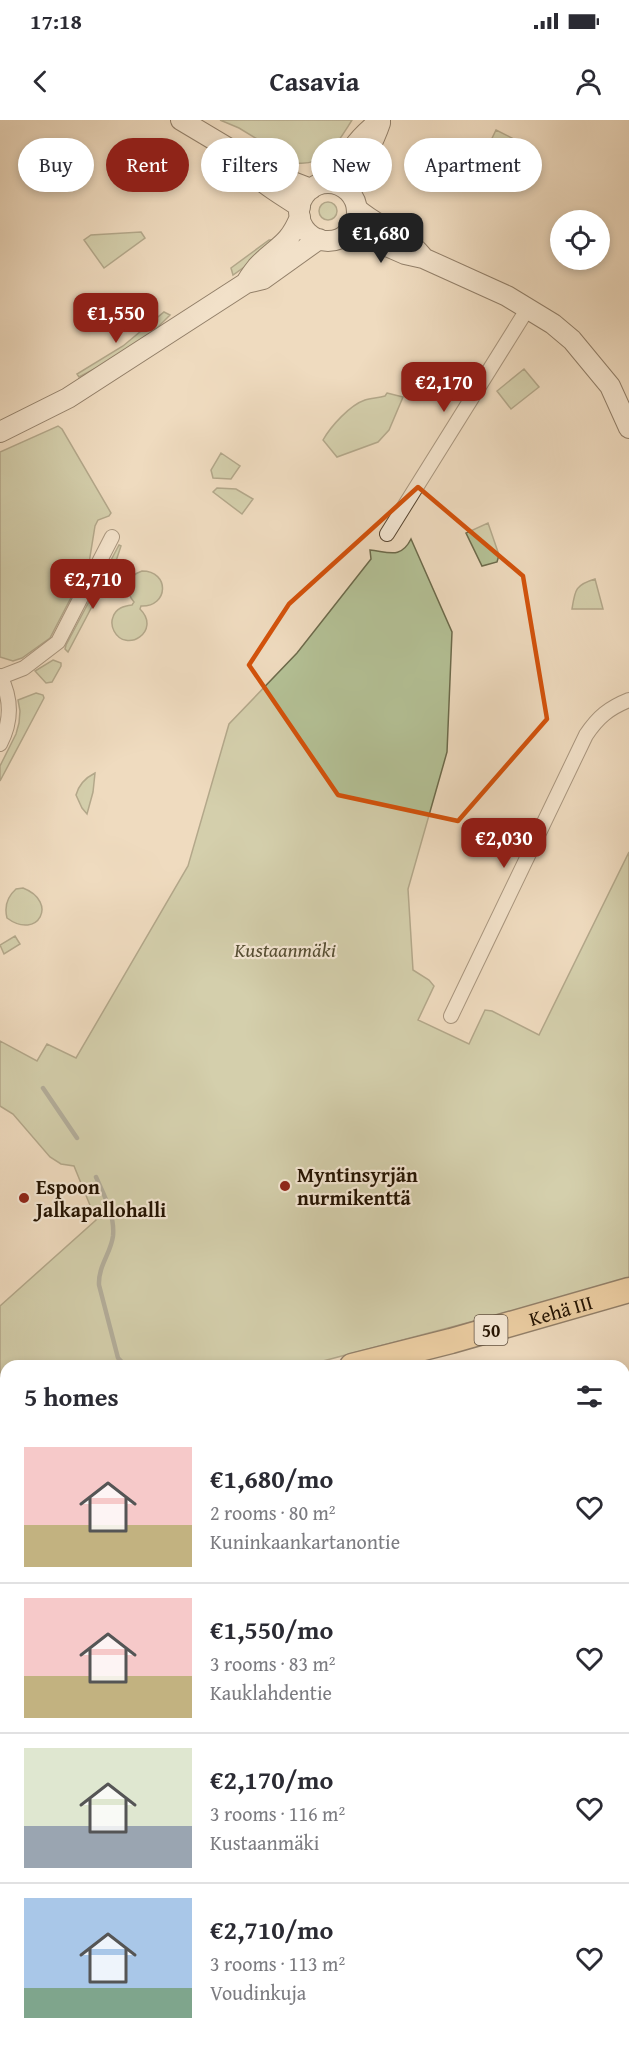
<!DOCTYPE html>
<meta charset="utf-8">
<style>
:root{--surface:#fff;--page:#f7f7f7;--text:#2b2b33;--muted:#7c7c81;--line:#e1e1e2;--accent:#8f2418}
body{margin:0;font-family:"Gentium Book Plus",serif;background:var(--page);color:var(--text);height:100vh;display:flex;flex-direction:column;font-size:22px;white-space:nowrap}
*{box-sizing:border-box;margin:0}
p{font-size:20px;color:var(--muted)}
.icon{flex:none;width:33px;height:33px;fill:none;stroke:currentColor;stroke-width:2;stroke-linecap:round;stroke-linejoin:round}
.map{position:relative;flex:1;overflow:hidden}
.panel{position:absolute;left:0px;top:1240px;width:630px;height:686px;display:flex;flex-direction:column;background:var(--surface);border-radius:18px 18px 0 0;box-shadow:0 3px 9px #0003}
.panel>*{flex:none}
.hud{position:absolute;left:18px;top:18px;width:594px;height:54px;display:flex;gap:12px}
.controls{position:absolute;left:550px;top:90px;display:grid;gap:12px}
.controls a{display:grid;place-items:center;width:60px;height:60px;border-radius:50%;background:var(--surface);box-shadow:0 3px 9px #0003;font-size:30px}
.price{position:absolute;translate:-50% -51px;padding:0 14px;border-radius:12px;background:var(--accent);color:#fff;font-size:20px;line-height:39px;filter:drop-shadow(0 2px 3px #0008)}
.price::after{content:'';position:absolute;left:50%;top:36px;width:18px;height:14px;margin-left:-9px;background:inherit;clip-path:polygon(0 0,100% 0,50% 100%)}
.price.selected{background:#222;color:#fff}
ul{padding:0;list-style:none}
li{display:flex;align-items:center;gap:18px;height:150px;padding:0 24px}
li+li{border-top:2px solid var(--line)}
li span{display:grid;place-items:center;flex:none;width:168px;height:120px;border-radius:0px;color:#555}
li>.icon{margin-inline-start:auto}
span .icon{width:72px;height:72px;fill:#fffc;stroke-width:1}
li b{font-size:26px}
h2{display:flex;justify-content:space-between;align-items:center;height:72px;padding:0 24px;font-size:26px}
.tag{padding:0 21px;border-radius:27px;background:var(--surface);box-shadow:0 3px 9px #0003;font-size:21px;line-height:54px}
.tag.selected{background:var(--accent);color:#fff}
.status{display:flex;justify-content:space-between;align-items:center;height:42px;padding:0 30px;background:var(--surface);direction:ltr}
.status svg{height:16px;fill:currentColor}
header{display:flex;justify-content:space-between;align-items:center;height:78px;padding:0 24px;background:var(--surface);font-size:27px;font-weight:800}
.map>svg:first-child{display:block}
.green{fill:#b4c196;stroke:#6c6a4b;stroke-width:1.5}
.lines{fill:none;stroke-linecap:round;stroke-linejoin:round}
.stream{stroke:#6b776e;stroke-width:4.5}
.river{stroke:#9bbab8;stroke-width:28}
.street-casing{stroke:#564430;stroke-width:16}
.secondary-casing{stroke:#231200;stroke-width:22}
.highway-casing{stroke:#231200;stroke-width:27}
.street{stroke:#f5e8d5;stroke-width:14}
.secondary{stroke:#f5e8d5;stroke-width:20}
.highway{stroke:#e8be80;stroke-width:24}
.marked{fill:none;stroke:#d4520b;stroke-width:4.5;stroke-linejoin:round}
.poi-dot{fill:#8f2418;stroke:#f5e8d5;stroke-width:2}
.labels{text-anchor:middle;dominant-baseline:central;stroke-width:4.5;stroke-linejoin:round;paint-order:stroke}
.shield{fill:#f5e8d5;stroke:#625240;stroke-width:1.5}
.shield-label{font-size:18px;font-weight:bold;fill:#231200}
.park-label{font-size:20px;font-style:italic;fill:#564f34;stroke:#f5e8d5}
.poi-label{font-size:20px;font-weight:bold;fill:#231200;stroke:#f5e8d5;text-anchor:start}
.street-label{font-size:20px;fill:#231200;stroke:#f5e8d5}
</style>
<div class="status"><b>17:18</b><svg viewBox="0 0 49 12"><path d="M0 12V9h3v3zM5 12V6h3v6zM10 12V3h3v9zM15 12V0h3v12zM26 1h20v11H26zM47 4h2v5h-2z"/></svg></div>
<header><svg class="icon" aria-label="back" viewBox="0 0 24 24"><path d="M15 5l-7 7 7 7"/></svg>Casavia<svg class="icon" aria-label="person" viewBox="0 0 24 24"><circle cx="12" cy="8" r="4"/><path d="M4 21q1-7 8-7t8 7"/></svg></header>
<div class="map">
<svg width="629" height="1925" viewBox="0 0 629 1925">
<rect width="100%" height="100%" fill="#efdbbf"/>
<filter id="stains"><feTurbulence type="fractalNoise" baseFrequency=".00333" numOctaves="4"/><feColorMatrix values="0 0 0 0 .2 0 0 0 0 .09 0 0 0 0 .02 0 0 0 .5 -.17"/></filter>
<radialGradient id="worn" r=".72"><stop offset=".6" stop-color="#630" stop-opacity="0"/><stop offset="1" stop-color="#630" stop-opacity=".3"/></radialGradient>
<path class="green" d="M220,0H352C338,22 326,46 297,43L239,8Z
M496,10L512,18L497,48L485,43L483,37Z
M319 91a9 9 0 1 1 18 0a9 9 0 1 1-18 0Z
M141,112L145,118L104,148L84,120L91,115Z
M269,120H275L267,131L233,155L231,148Z
M164,192L170,195L143,222L104,244L79,257L77,254L123,226Z
M524,249L539,267L511,289L497,271Z
M387,273L403,277L389,310L378,322L337,337L323,320C331,306 350,285 365,280C371,278 378,278 385,276Z
M58,306L62,309L111,393L109,396L98,400L95,406L89,443L50,518L22,538L13,541L0,537V332Z
M221,333L240,346L231,359L213,358L211,350Z
M217,368L236,369L253,379L242,394L213,372Z
M488,403L499,435L497,442L482,446L466,413Z
M411,419L452,512L447,632L408,769L413,850L429,860L434,866L418,900L469,924L485,890L492,891L539,915L629,732V1158L607,1166L304,1246H6V1322L0,1324V1186L96,1100L74,1046L61,1044L50,1037L13,994L0,986V921L37,941L47,924L76,938L188,746L229,604L297,533L371,439L370,430C389,432 401,439 411,419Z
M119,425L121,426L116,441L68,532L65,529L66,525Z
M142,451C170,451 169,487 141,486L140,489C162,511 126,534 114,511C112,507 111,502 113,497C116,488 124,486 132,485L134,482C124,470 127,456 142,451Z
M595,459L603,489H572C575,470 575,465 595,459Z
M53,540L61,543V546L52,562L46,563L35,551Z
M36,573L43,575L44,578L0,661V646L16,614L19,603L20,591L18,580Z
M95,653L93,672L87,694L82,688L76,675C79,664 85,658 95,653Z
M23,768C59,782 38,821 7,798C4,786 7,777 16,769Z
M15,816L20,824L4,834L0,825Z
M6,1348V1920H383L380,1925H0V1349Z
M629,1421V1574L624,1578V1423Z
M624,1637L629,1648V1925H431L422,1920H624Z"/>
<g class="lines">
<path class="stream" d="M43,968L77,1018
M96,1057C104,1075 115,1095 113,1116C111,1133 98,1146 99,1165L118,1238L126,1246"/>
<path class="river" d="M624,1509L627,1496L625,1466L629,1462
M0,1743L6,1733"/>
<g class="street-casing">
<path id="street" d="M387,414L528,188
M0,556C12,579 12,601 0,624
M1,557L24,548L58,522L112,417
M451,896L586,615C598,597 609,588 629,580"/>
</g>
<g class="secondary-casing">
<path id="secondary" d="M181,0L238,34L255,39L285,59L311,69
M244,43C258,62 281,74 300,87
M334,63C346,36 356,19 380,1
M299 92a29 29 0 1 1 58 0a29 29 0 1 1-58 0Z
M350,72C358,48 372,27 380,3
M357,89C377,107 404,114 422,136
M345,115L373,120L405,134L423,138L507,176L553,204L572,220L610,266L629,308
M246,163L263,159L319,119
M0,312L68,278L246,163C249,157 253,152 257,147C276,126 288,127 300,97"/>
</g>
<g class="highway-casing">
<g id="highway">
<path id="s1" d="M352,1246L451,1221L629,1170"/>
<path d="M0,1336L6,1334"/>
</g>
</g>
<use href="#street" class="street"/>
<use href="#secondary" class="secondary"/>
<use href="#highway" class="highway"/>
</g>
<path d="M0 0H629V1925H0ZM418,367L523,456L547,599L458,701L338,675L249,545L289,484Z" fill="#efdbbf" fill-opacity=".55" fill-rule="evenodd"/>
<path class="marked" d="M418,367L523,456L547,599L458,701L338,675L249,545L289,484Z"/>
<g class="poi-dot">
<circle cx="285" cy="1066" r="6"/>
<circle cx="24" cy="1078" r="6"/>
</g>
<g class="labels">
<rect class="shield" x="474.5" y="1195" width="33" height="30" rx="4.5"/>
<g class="shield-label">
<text x="491" y="1210">50</text>
</g>
<g class="park-label">
<text x="285" y="829">Kustaanmäki</text>
</g>
<g class="poi-label">
<text x="297" y="1054">Myntinsyrjän<tspan x="297" dy="23">nurmikenttä</tspan></text>
<text x="36" y="1066">Espoon<tspan x="36" dy="23">Jalkapallohalli</tspan></text>
</g>
<g class="street-label">
<text stroke="none"><textPath href="#s1" startOffset="216">Kehä III</textPath></text>
</g>
</g>
<rect width="100%" height="100%" filter="url(#stains)"/>
<rect width="100%" height="100%" fill="url(#worn)"/>
</svg>
<div class="controls">
<a><svg class="icon" aria-label="locate" viewBox="0 0 24 24"><circle cx="12" cy="12" r="6"/><path d="M12 2v4M12 18v4M2 12h4M18 12h4"/></svg></a>
</div>
<b class="price selected" style="left:381px;top:144px">€1,680</b>
<b class="price" style="left:116px;top:224px">€1,550</b>
<b class="price" style="left:444px;top:293px">€2,170</b>
<b class="price" style="left:93px;top:490px">€2,710</b>
<b class="price" style="left:504px;top:749px">€2,030</b>
<div class="hud">
<a class="tag">Buy</a>
<a class="tag selected">Rent</a>
<a class="tag">Filters</a>
<a class="tag">New</a>
<a class="tag">Apartment</a>
</div>
<section class="panel">
<h2>5 homes<svg class="icon" aria-label="filters" viewBox="0 0 24 24"><path d="M4 7h16M4 17h16"/><circle cx="9" cy="7" r="2"/><circle cx="15" cy="17" r="2"/></svg></h2>
<ul>
<li><span style="background:linear-gradient(#f6c9c9 65%,#c2b280 0)"><svg class="icon" aria-label="home" viewBox="0 0 24 24"><path d="M3 11l9-7 9 7M6 9v11h12V9"/></svg></span><div><b>€1,680/mo</b><p>2 rooms · 80 m²</p><p>Kuninkaankartanontie</p></div><svg class="icon" aria-label="heart" viewBox="0 0 24 24"><path d="M12 20l-8-8c-3-5 5-10 8-4 3-6 11-1 8 4z"/></svg></li>
<li><span style="background:linear-gradient(#f6c9c9 65%,#c2b280 0)"><svg class="icon" aria-label="home" viewBox="0 0 24 24"><path d="M3 11l9-7 9 7M6 9v11h12V9"/></svg></span><div><b>€1,550/mo</b><p>3 rooms · 83 m²</p><p>Kauklahdentie</p></div><svg class="icon" aria-label="heart" viewBox="0 0 24 24"><path d="M12 20l-8-8c-3-5 5-10 8-4 3-6 11-1 8 4z"/></svg></li>
<li><span style="background:linear-gradient(#dfe7d0 65%,#9aa5b1 0)"><svg class="icon" aria-label="home" viewBox="0 0 24 24"><path d="M3 11l9-7 9 7M6 9v11h12V9"/></svg></span><div><b>€2,170/mo</b><p>3 rooms · 116 m²</p><p>Kustaanmäki</p></div><svg class="icon" aria-label="heart" viewBox="0 0 24 24"><path d="M12 20l-8-8c-3-5 5-10 8-4 3-6 11-1 8 4z"/></svg></li>
<li><span style="background:linear-gradient(#a9c7e8 75%,#7fa58c 0)"><svg class="icon" aria-label="home" viewBox="0 0 24 24"><path d="M3 11l9-7 9 7M6 9v11h12V9"/></svg></span><div><b>€2,710/mo</b><p>3 rooms · 113 m²</p><p>Voudinkuja</p></div><svg class="icon" aria-label="heart" viewBox="0 0 24 24"><path d="M12 20l-8-8c-3-5 5-10 8-4 3-6 11-1 8 4z"/></svg></li>
</ul>
</section>
</div>
